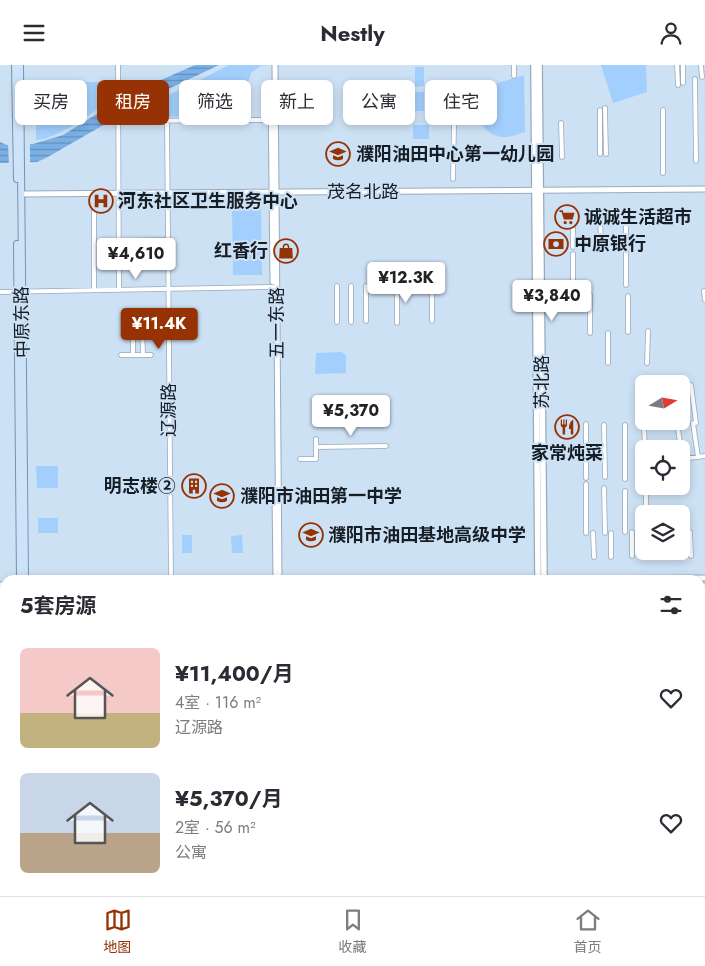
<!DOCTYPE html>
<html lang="zh">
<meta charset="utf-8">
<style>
:root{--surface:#fff;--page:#f7f7f7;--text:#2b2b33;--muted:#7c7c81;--line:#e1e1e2;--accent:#973204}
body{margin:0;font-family:Jost,"Noto Sans SC",sans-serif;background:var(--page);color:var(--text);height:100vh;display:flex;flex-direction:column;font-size:19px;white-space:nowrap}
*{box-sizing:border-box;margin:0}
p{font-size:16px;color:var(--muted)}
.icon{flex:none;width:28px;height:28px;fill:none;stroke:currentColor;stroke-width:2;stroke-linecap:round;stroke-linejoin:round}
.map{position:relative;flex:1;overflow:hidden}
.drawer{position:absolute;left:0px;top:510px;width:705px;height:321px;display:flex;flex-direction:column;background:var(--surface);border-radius:15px 15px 0 0;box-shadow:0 2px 8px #0003}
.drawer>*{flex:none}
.top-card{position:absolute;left:15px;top:15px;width:675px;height:45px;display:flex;gap:10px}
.needle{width:32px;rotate:79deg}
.buttons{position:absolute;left:635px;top:310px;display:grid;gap:10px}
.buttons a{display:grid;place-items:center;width:55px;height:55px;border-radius:8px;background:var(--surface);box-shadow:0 2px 8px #0003;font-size:25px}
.price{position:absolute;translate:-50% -42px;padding:0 11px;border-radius:5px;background:#fff;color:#222;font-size:16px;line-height:32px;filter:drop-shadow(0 1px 2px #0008)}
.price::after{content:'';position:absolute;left:50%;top:30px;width:15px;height:11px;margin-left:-8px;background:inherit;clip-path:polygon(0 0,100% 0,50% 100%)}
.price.on{background:var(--accent);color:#fff}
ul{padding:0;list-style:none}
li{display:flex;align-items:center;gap:15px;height:125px;padding:0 20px}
li span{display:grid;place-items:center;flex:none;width:140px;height:100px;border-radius:8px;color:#555}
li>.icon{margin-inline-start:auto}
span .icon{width:60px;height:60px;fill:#fffc;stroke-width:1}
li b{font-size:21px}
h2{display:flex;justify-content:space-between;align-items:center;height:60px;padding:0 20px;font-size:21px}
.pill{padding:0 18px;border-radius:8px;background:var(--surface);box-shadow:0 2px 8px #0003;font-size:18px;line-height:45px}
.pill.on{background:var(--accent);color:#fff}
header{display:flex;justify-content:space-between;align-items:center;height:65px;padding:0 20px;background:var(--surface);font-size:22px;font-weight:700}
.menu{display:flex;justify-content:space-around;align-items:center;height:70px;border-top:1px solid var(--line);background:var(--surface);font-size:14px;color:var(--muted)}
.menu a{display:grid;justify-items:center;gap:2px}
.menu .on{color:var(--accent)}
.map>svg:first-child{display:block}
.green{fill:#a2cffd}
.water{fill:url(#water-rules)}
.pier{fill:#cde1f5}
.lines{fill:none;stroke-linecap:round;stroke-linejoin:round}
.minor-casing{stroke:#98aabe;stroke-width:5.5}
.tertiary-casing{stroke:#98aabe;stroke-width:7}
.secondary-casing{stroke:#98aabe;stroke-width:8}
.primary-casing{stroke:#7891ad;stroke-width:8}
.minor{stroke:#fff;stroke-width:4}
.tertiary{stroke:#fff;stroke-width:5}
.secondary{stroke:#fff;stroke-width:5.5}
.primary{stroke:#cde3fa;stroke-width:6}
.labels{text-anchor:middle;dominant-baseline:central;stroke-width:4;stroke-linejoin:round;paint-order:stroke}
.poi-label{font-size:18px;font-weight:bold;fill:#161d25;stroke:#cde1f5;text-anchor:start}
.street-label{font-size:18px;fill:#161d25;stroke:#cde1f5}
</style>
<header><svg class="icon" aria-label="menu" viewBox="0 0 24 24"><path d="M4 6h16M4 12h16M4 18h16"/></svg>Nestly<svg class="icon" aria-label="person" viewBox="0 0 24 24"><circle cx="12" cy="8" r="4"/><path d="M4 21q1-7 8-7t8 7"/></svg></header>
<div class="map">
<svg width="705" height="831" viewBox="0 0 705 831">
<defs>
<pattern id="water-rules" width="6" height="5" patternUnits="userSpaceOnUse" patternTransform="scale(1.25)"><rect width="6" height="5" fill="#7ab0e6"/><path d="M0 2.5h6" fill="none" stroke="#638fba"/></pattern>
</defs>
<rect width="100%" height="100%" fill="#cde1f5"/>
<path class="green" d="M229,0H262L251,8L247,20H222V51L123,52L129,46L180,25Z
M601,0H646L647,27L613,38Z
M415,2H424V21L415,22Z
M524,10L525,67C517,69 509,73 502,72C479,69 468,39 487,24C496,17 513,14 524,10Z
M66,17H114V33C94,46 59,74 36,75V53L61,52L60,28L66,27Z
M415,27H424V46H415Z
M413,60H429V74H413Z
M232,139H261L262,210H233Z
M342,287L346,291V308L315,309L316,288Z
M36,401H58V423H37Z
M38,453H58V468H38Z
M182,470H192V488H182Z
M242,470L243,488H232L231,471Z"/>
<path class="water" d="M195,0H219L160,28L126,42L107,58L46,93L37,97L0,98V77L7,80L33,79L63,70L129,29Z"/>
<path class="pier" d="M30,76V100H9L8,77Z"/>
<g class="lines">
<g class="minor-casing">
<path id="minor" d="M118,0L119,225
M514,0V11
M677,0L678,20
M683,0V18
M701,0L702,12
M695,14L696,96
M605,43L606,89
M600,45V89
M663,45V108
M119,56L272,55
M167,56L171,515
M561,58L562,92
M453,114L454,61
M94,137V225
M600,151L601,178
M119,176L168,175
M573,182V163
M432,220V256
M573,220V189
M626,220V152
M337,221V257
M351,221V257
M366,221V256
M397,221V258
M704,226L705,235
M0,227L273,222
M590,230V268
M628,231V267
M142,257L143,290
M121,290H151
M133,290V257
M608,298V268
M647,298L648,266
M691,320L696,358
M677,358L681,384
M693,358L698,392
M586,359V413
M604,360L605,412
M625,360V414
M644,360L645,384
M316,382L386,381
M681,387L686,424
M300,394H316V374
M681,394L705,391
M604,423L605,468
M646,427V449
M625,467V426
M632,467V491
M690,467L691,491
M586,468V419
M593,468L594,492
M611,468V492
M651,491V486"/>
</g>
<g class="tertiary-casing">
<path id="tertiary" d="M275,0L279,515
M271,23L273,217
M21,129L705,124
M275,428L276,515
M541,514L705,513
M0,520H5
M700,521H705
M0,525H5
M700,781H705
M700,785H705
M0,787H5
M0,791H5
M278,826V831
M282,826V831"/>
</g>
<g class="secondary-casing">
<path id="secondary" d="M534,0L538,515
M539,0L544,515
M541,826V831
M547,826V831"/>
</g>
<g class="primary-casing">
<path id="primary" d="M15,0L17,114
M20,0L25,515
M17,179L20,515
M22,826V831
M27,826V831"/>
</g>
<use href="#minor" class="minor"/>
<use href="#tertiary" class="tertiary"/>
<use href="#secondary" class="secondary"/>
<use href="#primary" class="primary"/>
</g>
<defs>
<g id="school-ring" transform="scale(1.25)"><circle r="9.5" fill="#cde1f5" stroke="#973204" stroke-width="1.5"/><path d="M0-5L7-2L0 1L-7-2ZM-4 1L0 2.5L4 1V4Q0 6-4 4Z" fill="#973204"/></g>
<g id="hospital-ring" transform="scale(1.25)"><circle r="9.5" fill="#cde1f5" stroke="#973204" stroke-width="1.5"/><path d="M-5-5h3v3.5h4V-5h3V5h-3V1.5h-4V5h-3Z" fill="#973204"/></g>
<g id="supermarket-ring" transform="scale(1.25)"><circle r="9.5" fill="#cde1f5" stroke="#973204" stroke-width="1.5"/><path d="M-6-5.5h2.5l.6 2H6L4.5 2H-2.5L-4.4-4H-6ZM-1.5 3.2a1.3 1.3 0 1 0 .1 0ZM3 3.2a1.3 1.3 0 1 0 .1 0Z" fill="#973204"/></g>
<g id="bank-ring" transform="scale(1.25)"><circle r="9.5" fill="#cde1f5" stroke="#973204" stroke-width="1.5"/><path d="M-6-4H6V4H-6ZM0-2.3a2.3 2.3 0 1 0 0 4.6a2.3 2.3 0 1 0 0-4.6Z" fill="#973204"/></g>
<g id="shop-ring" transform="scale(1.25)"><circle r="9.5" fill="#cde1f5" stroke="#973204" stroke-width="1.5"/><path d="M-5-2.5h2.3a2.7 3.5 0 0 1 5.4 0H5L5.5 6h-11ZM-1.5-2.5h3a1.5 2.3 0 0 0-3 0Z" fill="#973204"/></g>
<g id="restaurant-ring" transform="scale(1.25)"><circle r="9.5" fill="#cde1f5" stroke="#973204" stroke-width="1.5"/><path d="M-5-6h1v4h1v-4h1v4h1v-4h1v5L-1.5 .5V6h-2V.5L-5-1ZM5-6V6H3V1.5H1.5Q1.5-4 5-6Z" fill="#973204"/></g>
<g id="building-ring" transform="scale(1.25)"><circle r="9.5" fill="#cde1f5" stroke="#973204" stroke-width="1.5"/><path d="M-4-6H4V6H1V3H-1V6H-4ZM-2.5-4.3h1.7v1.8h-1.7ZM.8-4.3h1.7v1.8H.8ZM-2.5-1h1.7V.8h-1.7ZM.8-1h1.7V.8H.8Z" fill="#973204"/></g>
</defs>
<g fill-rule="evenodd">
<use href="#school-ring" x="338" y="89"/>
<use href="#hospital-ring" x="101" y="136"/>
<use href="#supermarket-ring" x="567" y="152"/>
<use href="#bank-ring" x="556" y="179"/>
<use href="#shop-ring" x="286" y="186"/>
<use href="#restaurant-ring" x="567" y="362"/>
<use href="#building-ring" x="194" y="421"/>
<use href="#school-ring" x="222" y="431"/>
<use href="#school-ring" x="311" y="470"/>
</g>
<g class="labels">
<g class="poi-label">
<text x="356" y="89">濮阳油田中心第一幼儿园</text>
<text x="118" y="136">河东社区卫生服务中心</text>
<text x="584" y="152">诚诚生活超市</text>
<text x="574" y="179">中原银行</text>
<text x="268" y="186" text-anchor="end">红香行</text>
<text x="567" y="388" text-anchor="middle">家常炖菜</text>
<text x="176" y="421" text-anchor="end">明志楼②</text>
<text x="240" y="431">濮阳市油田第一中学</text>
<text x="328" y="470">濮阳市油田基地高级中学</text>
</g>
<g class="street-label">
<text x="363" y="127">茂名北路</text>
<text transform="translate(22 257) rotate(-91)">中原东路</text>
<text transform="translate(277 258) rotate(-90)">五一东路</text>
<text transform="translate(542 317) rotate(-90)">苏北路</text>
<text transform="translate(169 345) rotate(-90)">辽源路</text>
</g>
</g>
</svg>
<div class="buttons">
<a><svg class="needle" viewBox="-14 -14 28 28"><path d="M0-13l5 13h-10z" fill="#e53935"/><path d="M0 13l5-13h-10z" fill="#7c7c81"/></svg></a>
<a><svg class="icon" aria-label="locate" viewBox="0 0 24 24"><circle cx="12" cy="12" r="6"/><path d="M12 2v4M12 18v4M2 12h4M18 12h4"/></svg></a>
<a><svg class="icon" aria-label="layers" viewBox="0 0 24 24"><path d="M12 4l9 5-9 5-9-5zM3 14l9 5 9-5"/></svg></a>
</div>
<b class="price" style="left:136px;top:215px">¥4,610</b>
<b class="price" style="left:406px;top:239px">¥12.3K</b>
<b class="price" style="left:552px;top:257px">¥3,840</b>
<b class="price on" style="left:159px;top:285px">¥11.4K</b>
<b class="price" style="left:351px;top:372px">¥5,370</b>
<div class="top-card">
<a class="pill">买房</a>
<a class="pill on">租房</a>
<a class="pill">筛选</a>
<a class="pill">新上</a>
<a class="pill">公寓</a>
<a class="pill">住宅</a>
</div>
<section class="drawer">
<h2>5套房源<svg class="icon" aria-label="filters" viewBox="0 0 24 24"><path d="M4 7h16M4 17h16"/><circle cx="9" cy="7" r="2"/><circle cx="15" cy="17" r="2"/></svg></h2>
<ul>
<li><span style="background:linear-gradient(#f6c9c9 65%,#c2b280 0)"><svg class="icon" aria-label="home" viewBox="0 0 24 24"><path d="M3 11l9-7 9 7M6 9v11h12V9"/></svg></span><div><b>¥11,400/月</b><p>4室 · 116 m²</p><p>辽源路</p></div><svg class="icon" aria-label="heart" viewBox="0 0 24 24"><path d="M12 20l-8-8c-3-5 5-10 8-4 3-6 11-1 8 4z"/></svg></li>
<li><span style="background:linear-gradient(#c9d6e8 60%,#b9a48a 0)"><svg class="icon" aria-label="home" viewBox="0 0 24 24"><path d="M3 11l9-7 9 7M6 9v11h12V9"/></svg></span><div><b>¥5,370/月</b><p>2室 · 56 m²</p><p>公寓</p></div><svg class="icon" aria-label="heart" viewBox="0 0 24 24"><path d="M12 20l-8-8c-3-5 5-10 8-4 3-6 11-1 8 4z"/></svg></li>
</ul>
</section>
</div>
<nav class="menu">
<a class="on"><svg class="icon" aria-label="map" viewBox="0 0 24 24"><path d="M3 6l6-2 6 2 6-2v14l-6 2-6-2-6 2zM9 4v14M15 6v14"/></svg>地图</a>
<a><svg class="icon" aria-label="saved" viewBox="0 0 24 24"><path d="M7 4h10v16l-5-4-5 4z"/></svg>收藏</a>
<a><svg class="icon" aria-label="home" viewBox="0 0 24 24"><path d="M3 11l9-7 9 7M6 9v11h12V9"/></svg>首页</a>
</nav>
